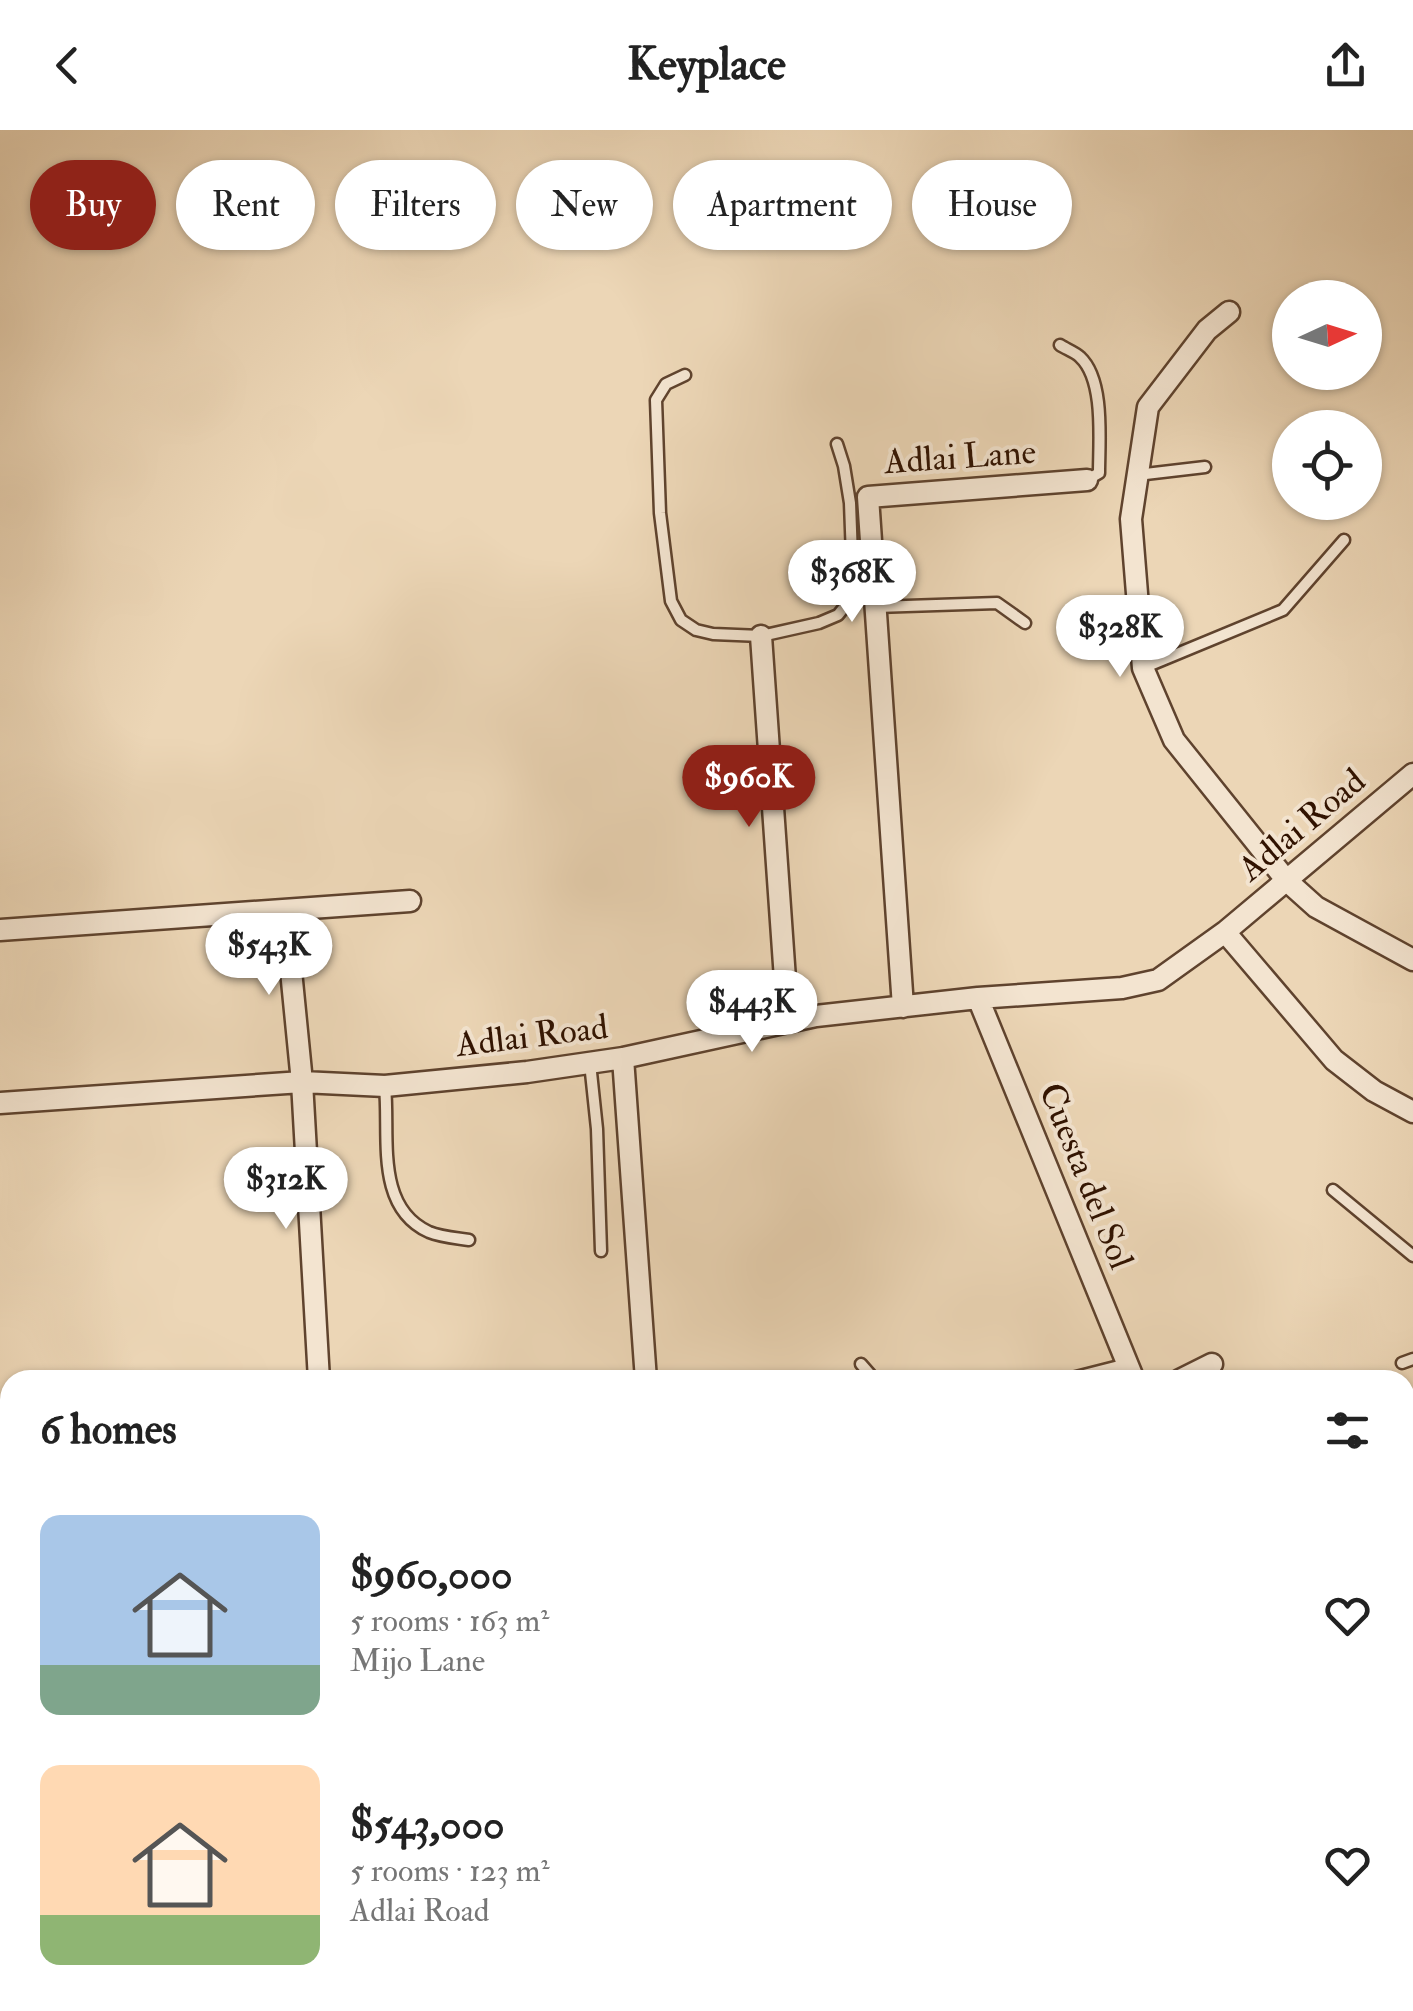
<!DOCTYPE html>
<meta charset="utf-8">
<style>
:root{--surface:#fff;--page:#f6f6f6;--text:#222;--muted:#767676;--accent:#8f2418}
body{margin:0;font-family:"IM FELL Double Pica",serif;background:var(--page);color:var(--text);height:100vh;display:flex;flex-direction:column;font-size:38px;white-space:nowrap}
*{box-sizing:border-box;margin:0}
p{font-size:32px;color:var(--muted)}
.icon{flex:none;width:55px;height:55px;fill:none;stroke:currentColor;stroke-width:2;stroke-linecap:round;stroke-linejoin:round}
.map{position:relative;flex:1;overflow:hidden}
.details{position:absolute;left:0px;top:1240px;width:1415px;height:642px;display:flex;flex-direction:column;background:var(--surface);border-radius:30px 30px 0 0;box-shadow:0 2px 8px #0004}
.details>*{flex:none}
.hud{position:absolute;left:30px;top:30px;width:1355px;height:90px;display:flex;gap:20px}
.needle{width:65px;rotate:86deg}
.fabs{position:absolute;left:1272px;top:150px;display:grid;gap:20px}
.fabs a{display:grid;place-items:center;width:110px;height:110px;border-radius:50%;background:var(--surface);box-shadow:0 2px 8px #0004;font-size:50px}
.price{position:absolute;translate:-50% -85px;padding:0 22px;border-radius:35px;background:#fff;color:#222;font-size:32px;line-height:65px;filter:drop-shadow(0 2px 5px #0008)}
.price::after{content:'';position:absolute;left:50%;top:60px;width:30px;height:22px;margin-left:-15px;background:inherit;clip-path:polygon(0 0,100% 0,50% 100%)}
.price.on{background:var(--accent);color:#fff}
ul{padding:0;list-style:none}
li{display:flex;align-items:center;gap:30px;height:250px;padding:0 40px}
li span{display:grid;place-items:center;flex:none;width:280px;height:200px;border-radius:20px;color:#555}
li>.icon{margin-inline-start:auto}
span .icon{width:120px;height:120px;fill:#fffc;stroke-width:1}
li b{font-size:42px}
h2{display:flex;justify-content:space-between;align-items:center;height:120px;padding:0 40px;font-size:42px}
.tag{padding:0 35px;border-radius:45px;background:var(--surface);box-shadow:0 2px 8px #0004;font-size:35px;line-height:90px}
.tag.on{background:var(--accent);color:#fff}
header{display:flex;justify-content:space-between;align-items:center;height:130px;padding:0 40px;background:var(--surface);font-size:45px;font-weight:800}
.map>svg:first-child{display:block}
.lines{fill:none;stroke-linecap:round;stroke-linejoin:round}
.lane-casing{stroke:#5f432e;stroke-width:15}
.street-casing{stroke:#5f432e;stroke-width:25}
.lane{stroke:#f3e4d0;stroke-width:10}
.street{stroke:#f3e4d0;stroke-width:20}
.labels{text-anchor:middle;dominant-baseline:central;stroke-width:8;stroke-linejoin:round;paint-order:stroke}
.street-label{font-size:35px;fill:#301200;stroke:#f3e4d0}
</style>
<header><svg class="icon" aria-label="back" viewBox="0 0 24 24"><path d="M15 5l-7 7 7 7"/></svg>Keyplace<svg class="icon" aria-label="share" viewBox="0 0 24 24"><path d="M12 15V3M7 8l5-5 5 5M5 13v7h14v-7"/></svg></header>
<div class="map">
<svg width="1413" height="1881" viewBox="0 0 1413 1881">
<rect width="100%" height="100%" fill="#ecd6b6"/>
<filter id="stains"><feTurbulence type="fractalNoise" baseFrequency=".002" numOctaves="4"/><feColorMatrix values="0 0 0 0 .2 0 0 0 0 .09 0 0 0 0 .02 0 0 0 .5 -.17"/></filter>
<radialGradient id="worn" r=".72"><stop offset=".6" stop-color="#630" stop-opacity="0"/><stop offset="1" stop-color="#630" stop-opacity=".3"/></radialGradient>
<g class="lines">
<g class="lane-casing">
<path id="lane" d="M1060,215C1066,219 1075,222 1080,227C1105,250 1099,311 1099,343L1087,350
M685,245L666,254L656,270L660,383L671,471L681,490L696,500L713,504L761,506L819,493L838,485L850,470L852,427L850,373L844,336L837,314
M1137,345L1205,337
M876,477L997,473L1025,493
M1143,538L1283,480L1344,410
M590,933L597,999L601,1121
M385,957C390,1005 374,1077 429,1102C441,1107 456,1108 469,1110
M1333,1060L1413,1126
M1402,1233L1413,1229
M861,1234L875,1250
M1064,1250L1127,1234
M0,1746L10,1745"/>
</g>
<g class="street-casing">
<path id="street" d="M1229,182L1207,200L1148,277L1131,389L1143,538L1174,610L1287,751L1316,777L1413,830
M761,506L788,892
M285,780L302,952L319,1250
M0,800L410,771
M1225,802L1334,930L1374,961L1413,982
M978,868L1134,1250
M903,877L868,367L1087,350
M623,928L646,1250
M0,973L302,952L385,956L527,942L623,928L816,886L978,868L1122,858L1158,850L1225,802L1413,644
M1180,1250L1212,1234
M0,1350H10
M1405,1631H1413
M839,1872L841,1881
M589,1881V1872
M1301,1881L1326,1879"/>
</g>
<use href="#lane" class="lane"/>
<use href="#street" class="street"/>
</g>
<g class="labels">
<g class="street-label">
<text transform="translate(960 327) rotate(-4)">Adlai Lane</text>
<text transform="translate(1302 695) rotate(-40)">Adlai Road</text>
<text transform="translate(532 906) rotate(-7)">Adlai Road</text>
<text transform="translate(1086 1046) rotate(68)">Cuesta del Sol</text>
</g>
</g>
<rect width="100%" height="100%" filter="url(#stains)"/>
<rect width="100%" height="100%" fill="url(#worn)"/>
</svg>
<div class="fabs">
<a><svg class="needle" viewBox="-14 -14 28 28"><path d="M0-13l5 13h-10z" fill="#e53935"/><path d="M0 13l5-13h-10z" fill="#767676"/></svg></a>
<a><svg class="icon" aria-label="locate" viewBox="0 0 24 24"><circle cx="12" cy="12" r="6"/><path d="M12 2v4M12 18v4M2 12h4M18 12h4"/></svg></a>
</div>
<b class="price" style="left:852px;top:495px">$368K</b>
<b class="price" style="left:1120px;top:550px">$328K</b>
<b class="price on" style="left:749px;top:700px">$960K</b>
<b class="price" style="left:269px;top:868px">$543K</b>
<b class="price" style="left:752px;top:925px">$443K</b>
<b class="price" style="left:286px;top:1102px">$312K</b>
<div class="hud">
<a class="tag on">Buy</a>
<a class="tag">Rent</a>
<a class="tag">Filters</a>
<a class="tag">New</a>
<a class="tag">Apartment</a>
<a class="tag">House</a>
</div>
<section class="details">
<h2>6 homes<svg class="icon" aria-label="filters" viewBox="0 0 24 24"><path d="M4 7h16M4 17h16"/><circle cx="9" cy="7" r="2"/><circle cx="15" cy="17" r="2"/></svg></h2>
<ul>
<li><span style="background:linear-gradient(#a9c7e8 75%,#7fa58c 0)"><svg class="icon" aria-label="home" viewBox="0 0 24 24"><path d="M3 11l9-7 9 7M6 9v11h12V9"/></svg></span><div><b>$960,000</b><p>5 rooms · 163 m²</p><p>Mijo Lane</p></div><svg class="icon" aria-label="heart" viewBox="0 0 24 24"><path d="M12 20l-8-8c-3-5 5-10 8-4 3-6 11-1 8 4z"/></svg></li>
<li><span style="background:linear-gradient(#ffd9b3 75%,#8fb573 0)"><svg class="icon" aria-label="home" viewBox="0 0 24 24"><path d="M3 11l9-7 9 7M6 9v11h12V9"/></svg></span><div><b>$543,000</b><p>5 rooms · 123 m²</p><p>Adlai Road</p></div><svg class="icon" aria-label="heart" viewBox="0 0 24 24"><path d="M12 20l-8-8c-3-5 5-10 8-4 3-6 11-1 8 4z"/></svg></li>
</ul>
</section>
</div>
